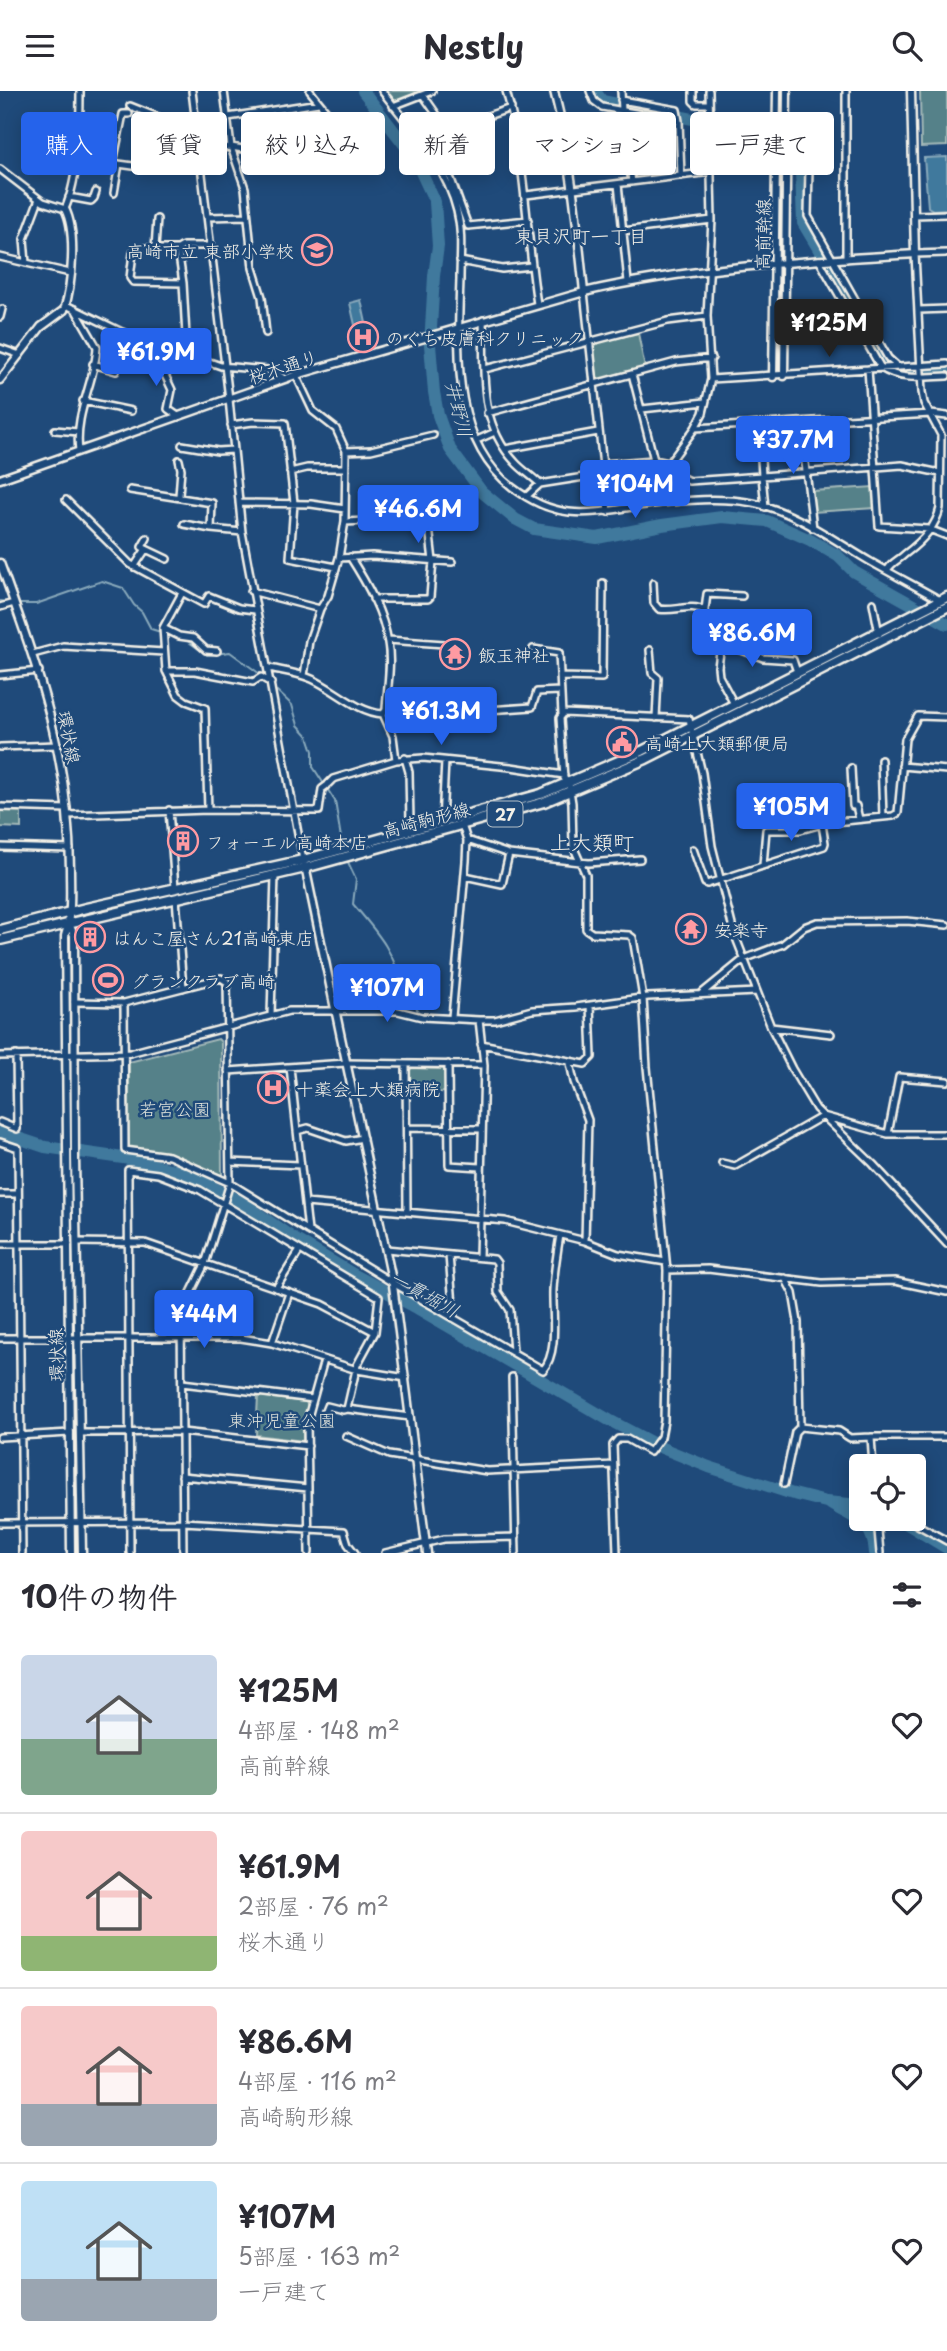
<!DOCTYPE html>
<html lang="ja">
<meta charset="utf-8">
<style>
:root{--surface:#fff;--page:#f2f2f3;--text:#2b2b33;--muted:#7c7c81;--line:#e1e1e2;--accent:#2563eb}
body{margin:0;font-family:"Playpen Sans","Klee One",sans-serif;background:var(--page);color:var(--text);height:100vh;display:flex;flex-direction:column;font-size:26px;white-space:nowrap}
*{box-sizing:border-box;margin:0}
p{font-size:23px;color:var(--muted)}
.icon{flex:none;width:38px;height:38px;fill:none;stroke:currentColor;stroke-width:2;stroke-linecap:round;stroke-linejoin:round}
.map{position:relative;height:1462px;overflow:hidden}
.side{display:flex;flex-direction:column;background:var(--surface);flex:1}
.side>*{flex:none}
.top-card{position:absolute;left:21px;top:21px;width:906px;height:63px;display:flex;gap:14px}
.controls{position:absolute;left:849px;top:1363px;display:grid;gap:14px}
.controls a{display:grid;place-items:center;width:77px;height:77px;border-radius:7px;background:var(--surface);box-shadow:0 4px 18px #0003;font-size:35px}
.price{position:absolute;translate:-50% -60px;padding:0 16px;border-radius:7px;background:var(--accent);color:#fff;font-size:23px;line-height:46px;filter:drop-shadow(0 2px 4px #0008)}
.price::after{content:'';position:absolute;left:50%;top:42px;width:21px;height:16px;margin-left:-10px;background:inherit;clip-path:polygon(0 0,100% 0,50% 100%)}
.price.active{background:#222;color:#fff}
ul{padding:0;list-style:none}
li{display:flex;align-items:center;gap:21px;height:175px;padding:0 21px}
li+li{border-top:2px solid var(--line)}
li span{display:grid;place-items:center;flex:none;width:196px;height:140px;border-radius:7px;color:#555}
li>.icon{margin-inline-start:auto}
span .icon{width:84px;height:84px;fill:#fffc;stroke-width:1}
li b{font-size:30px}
h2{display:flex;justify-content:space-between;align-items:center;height:84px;padding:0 21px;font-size:30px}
.chip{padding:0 24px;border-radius:7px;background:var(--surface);box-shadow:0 4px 18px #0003;font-size:24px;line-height:63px}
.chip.active{background:var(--accent);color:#fff}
header{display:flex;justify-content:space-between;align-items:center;height:91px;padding:0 21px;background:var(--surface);font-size:32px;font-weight:700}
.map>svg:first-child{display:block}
.green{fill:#558189;stroke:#a4b9b8;stroke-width:2}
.water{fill:#41799d;stroke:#89a9bb;stroke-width:2}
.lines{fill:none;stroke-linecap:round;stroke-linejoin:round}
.stream{stroke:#89a9bb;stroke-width:2}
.river{stroke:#41799d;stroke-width:12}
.minor-casing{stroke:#f4f1e8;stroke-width:10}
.tertiary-casing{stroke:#f4f1e8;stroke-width:11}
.primary-casing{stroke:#f4f1e8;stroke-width:13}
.minor{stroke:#1f4a7a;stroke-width:5}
.tertiary{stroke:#1f4a7a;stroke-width:6}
.primary{stroke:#1f4a7a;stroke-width:8}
.labels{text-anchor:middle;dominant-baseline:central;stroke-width:5;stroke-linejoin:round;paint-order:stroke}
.shield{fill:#1f4a7a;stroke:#b4bfc7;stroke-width:2}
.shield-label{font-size:16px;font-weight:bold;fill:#f4f1e8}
.street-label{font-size:18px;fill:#f4f1e8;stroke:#1f4a7a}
.poi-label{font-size:18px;fill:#f4f1e8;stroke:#1f4a7a;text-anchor:start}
.park-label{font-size:18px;fill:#dce0da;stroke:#1f4a7a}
.neighbourhood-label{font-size:19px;fill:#f4f1e8;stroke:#1f4a7a}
.water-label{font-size:19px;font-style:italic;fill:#d9dfdd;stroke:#1f4a7a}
.quarter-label{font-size:21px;fill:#f4f1e8;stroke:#1f4a7a}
</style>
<header><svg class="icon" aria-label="menu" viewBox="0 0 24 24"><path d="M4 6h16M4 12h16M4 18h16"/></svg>Nestly<svg class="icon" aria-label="search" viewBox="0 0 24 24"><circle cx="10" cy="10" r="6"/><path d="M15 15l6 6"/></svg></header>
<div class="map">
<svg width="947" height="1462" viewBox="0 0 947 1462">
<rect width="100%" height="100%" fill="#1f4a7a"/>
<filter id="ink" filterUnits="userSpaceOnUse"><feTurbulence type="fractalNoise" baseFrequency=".0143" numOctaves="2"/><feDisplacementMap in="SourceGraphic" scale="14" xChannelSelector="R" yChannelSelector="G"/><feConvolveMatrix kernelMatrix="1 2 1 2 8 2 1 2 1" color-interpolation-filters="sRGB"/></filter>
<g filter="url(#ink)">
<path class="green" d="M386,0H424L398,10H394Z
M920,0H947V55L921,56Z
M638,242L645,277L600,289L597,286L593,256L596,252Z
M874,396L875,417L813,421L812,400Z
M0,718H21V737L0,736Z
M218,948L221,951L222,1086L171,1063L128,1057L129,971Z
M412,977L445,978L447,981V1001L410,1002L409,980Z
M258,1305L306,1311L308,1315L304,1330L303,1350L256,1344Z"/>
<path class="water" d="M947,66V118L933,119L928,116L924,67Z
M361,209L366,232L355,234L350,212Z"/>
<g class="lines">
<path class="stream" d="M0,510L9,511
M18,513H36L102,490L123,497L134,514L142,521L151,538L186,549L207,564L230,561L260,583
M277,600L292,614L298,634L308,645L313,660V676L335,710L342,753
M347,769L356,788L353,813C376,840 397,863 402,899L414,909L418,921"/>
<path class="river" d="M363,0L414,66L435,111L438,155L434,185L430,254L434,301L438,324L450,358L482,401L515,428L534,438L597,447L662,434L722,426L767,430L810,449L838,465L854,481L947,533
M595,0L602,10L733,36L747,41L796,71L801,80L803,132L887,273
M904,282L947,281
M0,1041L45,1056L130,1068L186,1082L244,1113L294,1148L351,1182L417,1217L609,1329L662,1357L709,1376L790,1402L826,1411L861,1414
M829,1412C853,1428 873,1428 875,1462
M899,1428L947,1457"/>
<g class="minor-casing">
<path id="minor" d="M192,0L229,308L242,441L303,769
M224,0L231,56L245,97L253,177L262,206L266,242
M310,0L357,58
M382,0C410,36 446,74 457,120C463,143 460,165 460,188C458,257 450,348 512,396C563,435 596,420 653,413C686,409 720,406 753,412C797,421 833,449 871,471C894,484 917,496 940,509
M506,0C526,70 526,142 537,213
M590,0L594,10L602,16L679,30L681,85
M621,0L622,19L632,91
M693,0V10L696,13H709
M423,4L449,41
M621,9L677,19L679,30
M130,15L160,27L196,30
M393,15L432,0
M511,17C491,24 441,38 432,56L451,88L468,135L528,129
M711,25L743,33L777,50
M228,26L319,12
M39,38H79
M711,38L745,46L777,64
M786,58L802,67L809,77L808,125L888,267L898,276
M200,59L231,56L316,70L331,67L375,51
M76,67L133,75L201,71
M296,67L294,54L298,51L345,44
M113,72L123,23H129
M0,78L43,111L65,118C79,86 80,35 80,0
M618,93L628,191
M114,102L119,73
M526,104L711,81
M69,106L91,110L94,107L96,101
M914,124L947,123
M208,126L247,125
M623,140L712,129
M155,157L157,128
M178,158L183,192L133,191L130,187L133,162L137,157L178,158L183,155H211
M0,166L70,182
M846,168V0
M819,169L881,277C901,290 924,286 947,285
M460,170L502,178L531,175
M26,172L24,148L39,108
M183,192L187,262
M584,201L608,421
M66,214L122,241L221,275L268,279L275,281L284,288
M75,218L97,256C95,291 74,322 79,360
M919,219L947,218
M0,226L2,218
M483,229C485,279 477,330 515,371C522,379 532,385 540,393L603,383
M0,257L20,264
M174,258L165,276V284L172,299L168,318L178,325
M93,273L116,280
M485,278L668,230L707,225
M868,278L879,435L929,438L947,445
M632,283L654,369
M296,284L313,320L336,338L346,360L345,430L339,467L328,505L320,518L309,550L304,585
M711,288L947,273
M83,310L131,320
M642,318L705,311
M487,322L676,271L712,267
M800,331L813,437
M231,334L253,331L285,332L294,412L290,467L336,476
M695,337L931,323L947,325
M55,339L78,341
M477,349L495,341
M182,354L218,360L233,359
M505,358L598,341
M346,360L371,359L433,344
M179,369L181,378L179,405
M602,373L654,369L669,372
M665,378L689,390L762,385L759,334
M290,381L307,377H345
M130,399L212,412L211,438L242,441
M527,405L540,393
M66,409L130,473L204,513L209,505L239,517L255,519
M239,412L311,413L345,418
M653,413L665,378L695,337L703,322L711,288L707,225L712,129L709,0
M765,416L762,385L902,374L940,382
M345,431L428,427L433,470L430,506L428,508H373
M184,433L211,438
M146,458L167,468
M350,466C366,491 384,522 388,552C392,573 387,597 386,619L383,623L393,645L396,669
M339,467L372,465L452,471
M134,476L146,458L142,456L147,447
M888,478C892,471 899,469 905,463C920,452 936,436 940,417L941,344L924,312L922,301L915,163L947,162
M653,492L654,512L659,518C675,521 691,512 705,520L709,537L722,546L718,576L719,585L734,613
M251,500L320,518
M182,502L163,537L166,580L178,604L186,610L205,617L208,719
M873,512L879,543
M0,516L14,512
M705,519L707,503L742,505
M163,537L179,545L193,547L206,559L217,560
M388,549L444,553
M723,552L763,567L793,569L797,581
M533,558L559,562L562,624
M650,559L652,582L658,587L656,627
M33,563L63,555L164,561
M269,577C283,580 299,582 312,588C336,599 357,621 383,623
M166,580H195L253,591L261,586L271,592
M0,584L39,580
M560,586L602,587L603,492
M487,619L532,616L537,601L560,600
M0,656L58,654
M405,667L409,681L410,731L413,739
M881,669L883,726
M902,675L947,679
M851,677L853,715H856L859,728
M328,693L333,688L396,669L423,667L511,676L564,684
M0,716L67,718
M169,719L175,797
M68,724L208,719L319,720L322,698L326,695
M442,731L445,670
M467,749L509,763
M0,756L70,758
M693,758L705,792L707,793L824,755L825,752L822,733L825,732L893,725L898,722L905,648L918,625L947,626
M763,774L766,739H800L822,733
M465,785L502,793L509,763L589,772L640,768
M176,807L183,897
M701,903L744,868L783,853L804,836L817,831L907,830L947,834
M74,911L124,912L221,887L227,891L230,1092L205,1173L181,1222L183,1462
M124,912L125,1059L169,1065L230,1092L393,1192L543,1279C559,1262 552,1220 553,1199C554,1180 557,1162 560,1144
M271,924L275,784
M452,926L466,770L467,749L462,734
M771,936L831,943
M481,953L585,973L592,966L590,914
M0,965L130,962L289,920H398L422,926L479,929H495L532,919L576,916L648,906L757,901
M570,972L574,991L588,1029L585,1150
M406,973L407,1120
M448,973L449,1074L480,1076
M290,976L308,1140
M228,980L346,972L484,974
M0,1031L17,1038L16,964
M407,1037L482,1038
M297,1040L308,1037L346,1050L363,1047
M888,1043L899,986L947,990
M0,1051L18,1057V1062L22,1462
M230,1071L300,1074
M722,1072L735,1075L823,1025L888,1043H947
M0,1103H17
M306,1112L505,1130L585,1150L618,1163L666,1171
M77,1151L145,1152L322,1213L375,1241
M0,1153H69
M386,1158L494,1168L497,1172L498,1201L510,1219L513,1260
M449,1164L454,1227
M479,1166L484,974L479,929
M667,1179L708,1178L822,1192L895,1190L947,1201
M276,1197L300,1159
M0,1247H241L272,1252L357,1279L406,1287
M272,1252L289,1202
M512,1286L516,1462
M182,1292L313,1308
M323,1325L327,1315L343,1319L347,1318
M800,1336L839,1340L850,1347L871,1346
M80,1342L182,1341L308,1355
M346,1345L389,1364L487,1380L614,1374
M0,1346L70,1342
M873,1376L871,1346H947
M182,1385L308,1397
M784,1393L795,1341L800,1336L798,1231L793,1202L785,1187
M877,1428L880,1462
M907,1428L947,1450
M0,1432L183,1431L344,1440L348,1453L355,1462
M130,1462L128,1079L158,1083L200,1099L379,1206L375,1241L357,1274L347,1318L410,1326
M309,1462L307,1330L324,1269
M385,1462L444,1448L516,1446
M617,1462L613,1354L618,1348H627L650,1361L661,1346L664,1330L667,1179L647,976L643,907L633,847L629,844L592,842L586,838V784L573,755L572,712L569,693L564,687L560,627L564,622L689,628L702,682L712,755L734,842L771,936L792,978L816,1018L873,1073L947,1153"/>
</g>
<g class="tertiary-casing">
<path id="tertiary" d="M554,0C571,66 577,133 584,201
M784,285L787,0
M773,286L777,0
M0,289L41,236L64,219C72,195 77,141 65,118
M0,388L296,284L584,201C693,176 804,170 915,163L911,0
M0,472C38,578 69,662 70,777C70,800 72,823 65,845L71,1462
M305,775L393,1194L427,1462
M69,833L74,844L75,1067L82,1462"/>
</g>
<g class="primary-casing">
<path id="primary" d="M0,839L86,817L303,769L541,703L642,660L947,506
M0,849L305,777L544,711L646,668L947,516"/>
</g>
<use href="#minor" class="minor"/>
<use href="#tertiary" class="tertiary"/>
<use href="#primary" class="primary"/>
</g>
</g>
<defs>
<g id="school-ring" transform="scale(1.575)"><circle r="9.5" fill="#1f4a7a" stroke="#ff9aa2" stroke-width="1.5"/><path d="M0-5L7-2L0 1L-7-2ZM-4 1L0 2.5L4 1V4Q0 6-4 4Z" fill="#ff9aa2"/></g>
<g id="hospital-ring" transform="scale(1.575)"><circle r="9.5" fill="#1f4a7a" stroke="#ff9aa2" stroke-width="1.5"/><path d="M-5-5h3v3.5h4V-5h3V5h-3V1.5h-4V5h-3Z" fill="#ff9aa2"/></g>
<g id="temple-ring" transform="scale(1.575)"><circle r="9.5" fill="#1f4a7a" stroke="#ff9aa2" stroke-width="1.5"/><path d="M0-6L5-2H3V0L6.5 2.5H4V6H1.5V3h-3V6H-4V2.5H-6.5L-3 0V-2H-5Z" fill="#ff9aa2"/></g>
<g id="civic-ring" transform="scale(1.575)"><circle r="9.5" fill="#1f4a7a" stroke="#ff9aa2" stroke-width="1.5"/><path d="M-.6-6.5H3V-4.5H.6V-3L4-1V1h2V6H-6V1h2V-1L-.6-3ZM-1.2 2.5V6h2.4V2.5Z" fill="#ff9aa2"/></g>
<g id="building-ring" transform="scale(1.575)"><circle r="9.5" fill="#1f4a7a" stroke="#ff9aa2" stroke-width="1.5"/><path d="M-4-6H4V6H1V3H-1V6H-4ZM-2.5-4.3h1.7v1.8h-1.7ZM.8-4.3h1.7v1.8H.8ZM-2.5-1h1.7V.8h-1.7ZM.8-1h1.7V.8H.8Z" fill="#ff9aa2"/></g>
<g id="stadium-ring" transform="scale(1.575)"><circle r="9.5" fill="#1f4a7a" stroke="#ff9aa2" stroke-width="1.5"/><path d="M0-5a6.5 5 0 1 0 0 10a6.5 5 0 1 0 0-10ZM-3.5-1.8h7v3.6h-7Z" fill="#ff9aa2"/></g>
</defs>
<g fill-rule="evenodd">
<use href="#school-ring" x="317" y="159"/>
<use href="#hospital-ring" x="363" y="246"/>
<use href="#temple-ring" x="455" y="563"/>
<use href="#civic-ring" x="622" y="651"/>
<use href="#building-ring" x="183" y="750"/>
<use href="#temple-ring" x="691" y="838"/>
<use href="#building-ring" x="90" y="846"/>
<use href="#stadium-ring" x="108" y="889"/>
<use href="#hospital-ring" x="273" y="997"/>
</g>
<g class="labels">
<rect class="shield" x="487.5" y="710.5" width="35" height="25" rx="5"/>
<g class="shield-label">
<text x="505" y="723">27</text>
</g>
<g class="street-label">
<text transform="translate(762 143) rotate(-89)">高前幹線</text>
<text transform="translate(283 275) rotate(-18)">桜木通り</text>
<text transform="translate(70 646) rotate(79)">環状線</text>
<text transform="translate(426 728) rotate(-15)">高崎駒形線</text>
<text transform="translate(55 1264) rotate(-91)">環状線</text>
</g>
<g class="poi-label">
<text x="294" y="159" text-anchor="end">高崎市立 東部小学校</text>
<text x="386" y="246">のぐち皮膚科クリニック</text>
<text x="478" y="563">飯玉神社</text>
<text x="645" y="651">高崎上大類郵便局</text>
<text x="206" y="750">フォーエル高崎本店</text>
<text x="714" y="838">安楽寺</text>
<text x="113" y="846">はんこ屋さん21高崎東店</text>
<text x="131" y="889">グランクラブ高崎</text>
<text x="296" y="997">十薬会上大類病院</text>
</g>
<g class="park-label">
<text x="175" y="1017">若宮公園</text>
<text x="282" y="1328">東沖児童公園</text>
</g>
<g class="neighbourhood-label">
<text x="581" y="144">東貝沢町一丁目</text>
</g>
<g class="water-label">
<text transform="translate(460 318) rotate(76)">井野川</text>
<text transform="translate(425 1202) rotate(29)">一貫堀川</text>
</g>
<g class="quarter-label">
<text x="592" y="750">上大類町</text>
</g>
</g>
</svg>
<div class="controls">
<a><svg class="icon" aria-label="locate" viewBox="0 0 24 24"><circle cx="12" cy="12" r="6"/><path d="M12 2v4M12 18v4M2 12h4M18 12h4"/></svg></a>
</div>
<b class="price active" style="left:829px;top:268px">¥125M</b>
<b class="price" style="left:156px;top:297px">¥61.9M</b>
<b class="price" style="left:793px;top:385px">¥37.7M</b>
<b class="price" style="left:635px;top:429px">¥104M</b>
<b class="price" style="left:418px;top:454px">¥46.6M</b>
<b class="price" style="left:752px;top:578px">¥86.6M</b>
<b class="price" style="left:441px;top:656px">¥61.3M</b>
<b class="price" style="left:791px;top:752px">¥105M</b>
<b class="price" style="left:387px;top:933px">¥107M</b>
<b class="price" style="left:204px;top:1259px">¥44M</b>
<div class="top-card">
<a class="chip active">購入</a>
<a class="chip">賃貸</a>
<a class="chip">絞り込み</a>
<a class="chip">新着</a>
<a class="chip">マンション</a>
<a class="chip">一戸建て</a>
</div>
</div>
<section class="side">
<h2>10件の物件<svg class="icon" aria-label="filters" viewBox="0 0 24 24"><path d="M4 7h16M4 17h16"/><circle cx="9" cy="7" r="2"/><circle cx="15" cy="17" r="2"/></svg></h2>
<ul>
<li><span style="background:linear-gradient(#c9d6e8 60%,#7fa58c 0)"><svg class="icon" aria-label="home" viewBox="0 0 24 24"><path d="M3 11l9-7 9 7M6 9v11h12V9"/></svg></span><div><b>¥125M</b><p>4部屋 · 148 m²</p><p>高前幹線</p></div><svg class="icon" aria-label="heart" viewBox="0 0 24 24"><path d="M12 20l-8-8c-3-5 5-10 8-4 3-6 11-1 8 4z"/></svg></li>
<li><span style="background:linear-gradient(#f6c9c9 75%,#8fb573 0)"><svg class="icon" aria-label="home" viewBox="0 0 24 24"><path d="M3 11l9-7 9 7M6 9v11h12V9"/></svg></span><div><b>¥61.9M</b><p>2部屋 · 76 m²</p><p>桜木通り</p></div><svg class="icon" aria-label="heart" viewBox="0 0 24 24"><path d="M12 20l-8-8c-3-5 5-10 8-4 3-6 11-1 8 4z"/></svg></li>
<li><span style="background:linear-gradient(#f6c9c9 70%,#9aa5b1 0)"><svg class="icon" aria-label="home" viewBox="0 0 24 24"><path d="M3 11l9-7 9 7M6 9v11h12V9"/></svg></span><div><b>¥86.6M</b><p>4部屋 · 116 m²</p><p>高崎駒形線</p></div><svg class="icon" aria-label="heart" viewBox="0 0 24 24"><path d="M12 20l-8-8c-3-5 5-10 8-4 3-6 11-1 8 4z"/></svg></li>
<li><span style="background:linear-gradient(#bfe0f5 70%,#9aa5b1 0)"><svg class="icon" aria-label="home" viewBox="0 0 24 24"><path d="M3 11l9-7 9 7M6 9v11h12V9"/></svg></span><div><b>¥107M</b><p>5部屋 · 163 m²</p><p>一戸建て</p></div><svg class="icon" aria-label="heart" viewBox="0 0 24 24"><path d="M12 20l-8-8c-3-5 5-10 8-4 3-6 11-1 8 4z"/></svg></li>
</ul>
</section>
